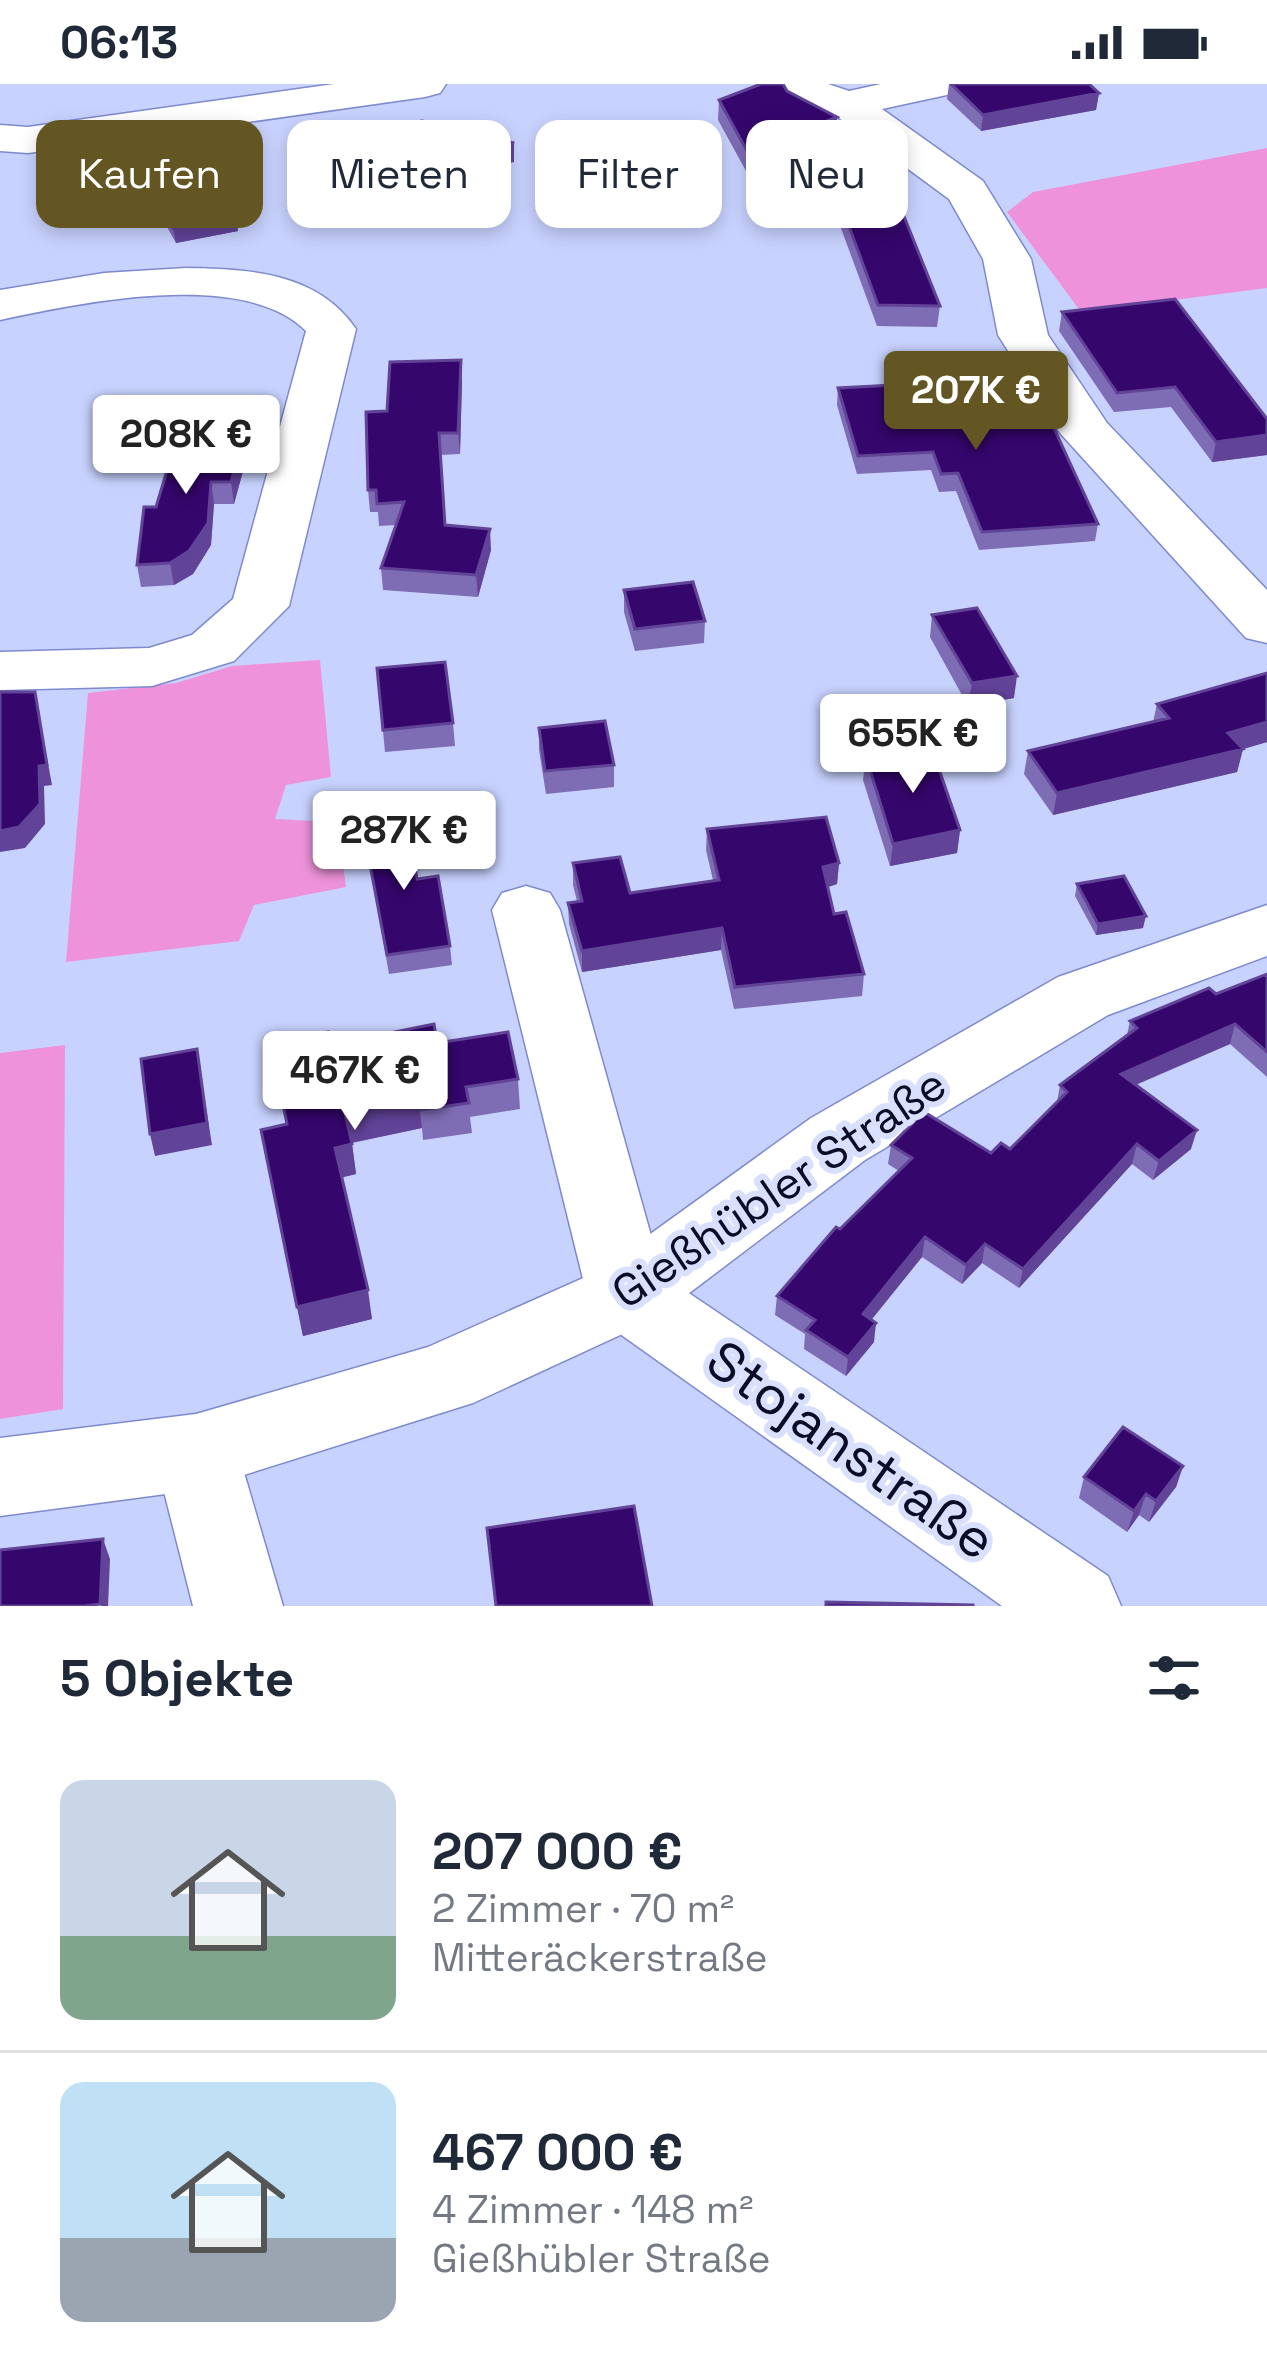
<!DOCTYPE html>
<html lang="de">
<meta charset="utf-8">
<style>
:root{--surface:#fff;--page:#f2f2f3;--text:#1f2937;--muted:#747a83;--line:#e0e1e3;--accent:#635623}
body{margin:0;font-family:"Space Grotesk",sans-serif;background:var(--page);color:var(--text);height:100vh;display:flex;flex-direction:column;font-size:45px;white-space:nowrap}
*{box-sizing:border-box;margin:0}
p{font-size:39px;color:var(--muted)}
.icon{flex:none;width:66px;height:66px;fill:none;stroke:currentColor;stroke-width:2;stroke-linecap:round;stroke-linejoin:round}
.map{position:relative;height:1522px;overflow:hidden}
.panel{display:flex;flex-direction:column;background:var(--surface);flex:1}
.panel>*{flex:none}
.guide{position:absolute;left:36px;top:36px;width:1197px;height:108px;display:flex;gap:24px}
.price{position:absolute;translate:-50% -102px;padding:0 27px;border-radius:12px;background:#fff;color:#222;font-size:39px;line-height:78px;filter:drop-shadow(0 3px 6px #0008)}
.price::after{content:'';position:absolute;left:50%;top:72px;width:36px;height:27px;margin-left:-18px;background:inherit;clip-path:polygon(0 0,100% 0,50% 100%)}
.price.active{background:var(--accent);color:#fff}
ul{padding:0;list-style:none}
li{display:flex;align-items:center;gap:36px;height:300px;padding:0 60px}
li+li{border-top:3px solid var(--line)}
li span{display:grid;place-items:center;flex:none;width:336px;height:240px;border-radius:24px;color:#555}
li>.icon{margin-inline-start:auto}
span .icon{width:144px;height:144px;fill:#fffc;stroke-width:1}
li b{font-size:51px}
h2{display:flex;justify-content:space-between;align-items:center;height:144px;padding:0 60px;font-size:51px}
.chip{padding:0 42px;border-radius:24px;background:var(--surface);box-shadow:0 6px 18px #0003;font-size:42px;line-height:108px}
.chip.active{background:var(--accent);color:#fff}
.status{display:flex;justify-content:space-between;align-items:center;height:84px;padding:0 60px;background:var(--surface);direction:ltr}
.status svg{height:33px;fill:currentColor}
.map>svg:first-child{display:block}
.green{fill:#ee93db}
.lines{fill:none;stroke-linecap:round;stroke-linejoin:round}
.minor-casing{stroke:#7d8ace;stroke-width:3}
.major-casing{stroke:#7d8ace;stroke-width:3}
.minor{fill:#fff;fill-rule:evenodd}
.major{fill:#fff;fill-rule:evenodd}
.wall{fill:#7e6cb5}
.shaded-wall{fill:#614398}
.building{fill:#35066c;stroke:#614398;stroke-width:3}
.labels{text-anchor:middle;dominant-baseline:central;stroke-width:12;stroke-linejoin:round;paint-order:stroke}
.street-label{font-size:45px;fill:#0b0d27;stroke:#d9e0fe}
.near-street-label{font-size:54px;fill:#0b0d27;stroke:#d9e0fe}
</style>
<div class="status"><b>06:13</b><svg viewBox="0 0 49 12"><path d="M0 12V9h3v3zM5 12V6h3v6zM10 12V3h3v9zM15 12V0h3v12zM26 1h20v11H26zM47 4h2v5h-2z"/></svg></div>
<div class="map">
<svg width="1267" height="1522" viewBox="0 0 1267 1522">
<rect width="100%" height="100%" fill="#c8d2fe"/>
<path class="green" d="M1267,64V204L1081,228L1007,128L1033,108Z
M320,576L331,693L286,701L275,735L337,738L346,803L254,821L239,857L66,878L88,609L176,599L232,582Z
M65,961L63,1325L0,1335V969Z"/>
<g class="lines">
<g class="minor-casing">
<path id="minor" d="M334,0H446L440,9L425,13L28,69L0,67V41L28,43Z
M763,0H828L849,7L881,0H962L956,9L882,25L983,97L1031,175L1048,251L1107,339L1267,506V559L1246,554L1060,349L998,251L983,175L949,115L832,29L769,9Z
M186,184C249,185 317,188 356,245L289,522L234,577L152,602L0,606V568L149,564L192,551L233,515L306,247C244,184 79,219 0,236V206L104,189Z
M526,802L550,809L560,826L662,1191L1108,1492L1121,1522H1002L599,1235L587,1211L492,826L502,809Z
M196,1330L226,1341L238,1368L283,1522H193L154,1368L166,1341Z"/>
</g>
<g class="major-casing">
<path id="major" d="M1267,821V872L1108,931L865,1076L655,1235L473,1319L196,1406L0,1432V1354L196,1330L428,1263L599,1187L811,1034L1058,893Z"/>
</g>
<use href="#minor" class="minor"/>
<use href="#major" class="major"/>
</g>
<path class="wall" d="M949,0H1089L1099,9L1096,26L981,47L947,15Z
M787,7L837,33L836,52L817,60L837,107L940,222L937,243L877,242L835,128L836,115L784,121L775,105L757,107L718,36L719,16Z
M129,51L236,132L238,147L176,159L153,118L151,105L132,66Z
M326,52L514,59V78L418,94L327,76Z
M1062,228L1267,335V371L1212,378L1171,323L1114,328L1059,247Z
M462,297L460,370L440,371L445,441L491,466L478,513L383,506L381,484L396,441L379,442L378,428H370L368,406L387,327Z
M838,304L943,324L1098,440L1095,457L979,466L956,407L939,408L931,386L857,390L837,321Z
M242,354L246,376L234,420H214L211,461L193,490L174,501L141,503L137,481L156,423Z
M624,506L705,537L704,559L635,567L624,528Z
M932,531L1014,614L968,622L930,553Z
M377,584L453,639L455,662L385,668Z
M1267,589V658L1243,665L1237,688L1053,731L1024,690L1028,667L1153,638L1157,620Z
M539,644L614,681V703L546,710L539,666Z
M866,673L960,746L957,769L890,782L863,696Z
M363,743L450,862L452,881L389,890Z
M707,745L839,779L837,800L828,803L834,830L864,890L862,912L734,925L721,866L582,888L569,840L568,819L577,817L573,801V779L630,809L713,796L706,766Z
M1077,800L1143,844L1096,851L1075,812Z
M1267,890V993L1230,960L1136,1001L1191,1065L1153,1096L1132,1080L1019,1204L982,1179L962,1200L922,1173L871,1236L874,1258L846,1292L804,1265L805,1250L775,1231L777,1212L840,1145L899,1087L888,1080L891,1061L991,1069L1010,1065L1057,1018L1060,1001L1127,951L1130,937L1216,910Z
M291,956L331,961L437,959L518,995L520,1025L470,1033L472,1049L423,1056L422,1044L352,1059L356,1090L342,1093L372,1235L303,1252L261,1046L286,1040L273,972L293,968Z
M1183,1382L1176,1403L1149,1438L1139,1431L1127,1448L1079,1414L1084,1393Z"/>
<path class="shaded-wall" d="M1099,9L1096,26L981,47L983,31Z
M837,33L836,52L807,64L808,45Z
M514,59V78L418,94L417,74Z
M776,85L775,105L757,107L758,87Z
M838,95L836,115L784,121L785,101Z
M236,132L238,147L176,159L173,144Z
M461,276L462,297L460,370L458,349Z
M1267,351V371L1212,378L1216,358Z
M242,354L246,376L234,420L231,398Z
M211,398L214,420L211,461L193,490L174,501L170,479Z
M490,445L491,466L478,513L476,491Z
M1017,592L1014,614L968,622L972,599Z
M35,608L52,701L44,702L45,740L25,764L0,768V747L39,682Z
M1267,638V658L1243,665L1237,688L1053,731L1057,709L1228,649Z
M960,746L957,769L890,782L893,760Z
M839,779L837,800L822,805L823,783Z
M1146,832L1143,844L1096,851L1098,840Z
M722,844L721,866L582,888V867Z
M1235,940L1230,960L1116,1009L1121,990Z
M197,965L212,1061L155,1072L150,1050Z
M418,1015L422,1044L350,1059L345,1030Z
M1197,1046L1191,1065L1153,1096L1159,1077Z
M352,1060L356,1090L340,1094L335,1064Z
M1137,1060L1132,1080L1019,1204L1023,1185Z
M925,1153L922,1173L860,1250L863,1230Z
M985,1160L982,1179L962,1200L966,1181Z
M368,1206L372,1235L303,1252L297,1223Z
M876,1239L874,1258L846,1292L848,1273Z
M1183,1382L1176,1403L1149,1438L1156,1417Z
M1146,1410L1139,1431L1127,1448L1134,1427Z
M103,1455L110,1475L108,1522H101L100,1520Z"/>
<path class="building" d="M761,0H783L787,7L837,33L808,45L838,95L785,101L776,85L758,87L719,16Z
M951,0H1089L1099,9L983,31Z
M422,37L514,59L417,74L325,56L326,52Z
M188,41L236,132L173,144L150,103L154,102L129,51Z
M893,105L940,222L878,221L836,107Z
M1175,215L1267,335V351L1216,358L1175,303L1117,309L1062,228Z
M461,276L458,349H439L445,441L490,445L476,491L381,484L404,418L377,420L376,406H368L366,328L387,327L390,278Z
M933,299L943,324L1042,318L1098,440L982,448L958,389L941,390L933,368L858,372L838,304Z
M177,353L242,354L231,398H211L208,439L189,467L170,479L137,481L144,423H156Z
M693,498L705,537L635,545L624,506Z
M977,524L1017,592L972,599L932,531Z
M445,578L453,639L383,646L377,584Z
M1267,589V638L1228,649L1243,665L1057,709L1028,667L1169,634L1157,620Z
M0,608H35L47,681L39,682L40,720L19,743L0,747Z
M605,637L614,681L545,687L539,644Z
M933,668L960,746L893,760L866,673Z
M826,733L839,779L823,783L834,830L846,828L864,890L735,903L722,844L582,867L568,819L582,817L573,779L620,773L630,809L719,796L707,745Z
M407,737L417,795L438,792L450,862L387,871L363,743Z
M1124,792L1146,832L1098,840L1077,800Z
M1267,890V968L1235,940L1121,990L1197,1046L1159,1077L1137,1060L1023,1185L985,1160L966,1181L925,1153L863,1230L876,1239L848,1273L806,1246L815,1236L777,1212L836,1143L840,1145L912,1074L891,1061L924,1028L991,1069L1001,1059L1010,1065L1067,1008L1060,1001L1137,944L1130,937L1209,904L1216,910Z
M434,940L437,959L508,948L518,995L466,1003L469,1019L420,1026L418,1015L345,1030L352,1060L335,1064L368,1206L297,1223L261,1046L287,1040L273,972L294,967L291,956L328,948L331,961Z
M197,965L207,1039L150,1050L141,975Z
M1123,1343L1183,1382L1156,1417L1146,1410L1134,1427L1084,1393Z
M634,1422L652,1522H496L487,1444Z
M103,1455L100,1520L84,1522H0V1466Z
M826,1518L973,1521V1522H826Z"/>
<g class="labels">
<g class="street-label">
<text transform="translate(779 1104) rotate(-34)">Gießhübler Straße</text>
</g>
<g class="near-street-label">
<text transform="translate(851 1366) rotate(35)">Stojanstraße</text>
</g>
</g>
</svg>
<b class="price active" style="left:976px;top:369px">207K €</b>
<b class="price" style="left:186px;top:413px">208K €</b>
<b class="price" style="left:913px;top:712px">655K €</b>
<b class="price" style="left:404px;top:809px">287K €</b>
<b class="price" style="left:355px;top:1049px">467K €</b>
<div class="guide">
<a class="chip active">Kaufen</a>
<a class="chip">Mieten</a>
<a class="chip">Filter</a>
<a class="chip">Neu</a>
</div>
</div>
<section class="panel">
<h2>5 Objekte<svg class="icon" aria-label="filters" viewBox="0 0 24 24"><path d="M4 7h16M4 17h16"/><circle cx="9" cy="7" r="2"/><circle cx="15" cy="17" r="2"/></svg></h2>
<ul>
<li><span style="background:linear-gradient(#c9d6e8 65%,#7fa58c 0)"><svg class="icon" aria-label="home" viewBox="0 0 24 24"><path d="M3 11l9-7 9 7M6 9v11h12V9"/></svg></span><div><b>207 000 €</b><p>2 Zimmer · 70 m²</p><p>Mitteräckerstraße</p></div></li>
<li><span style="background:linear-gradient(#bfe0f5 65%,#9aa5b1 0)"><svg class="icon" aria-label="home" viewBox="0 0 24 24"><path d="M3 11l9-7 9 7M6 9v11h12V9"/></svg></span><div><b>467 000 €</b><p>4 Zimmer · 148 m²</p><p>Gießhübler Straße</p></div></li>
</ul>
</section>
